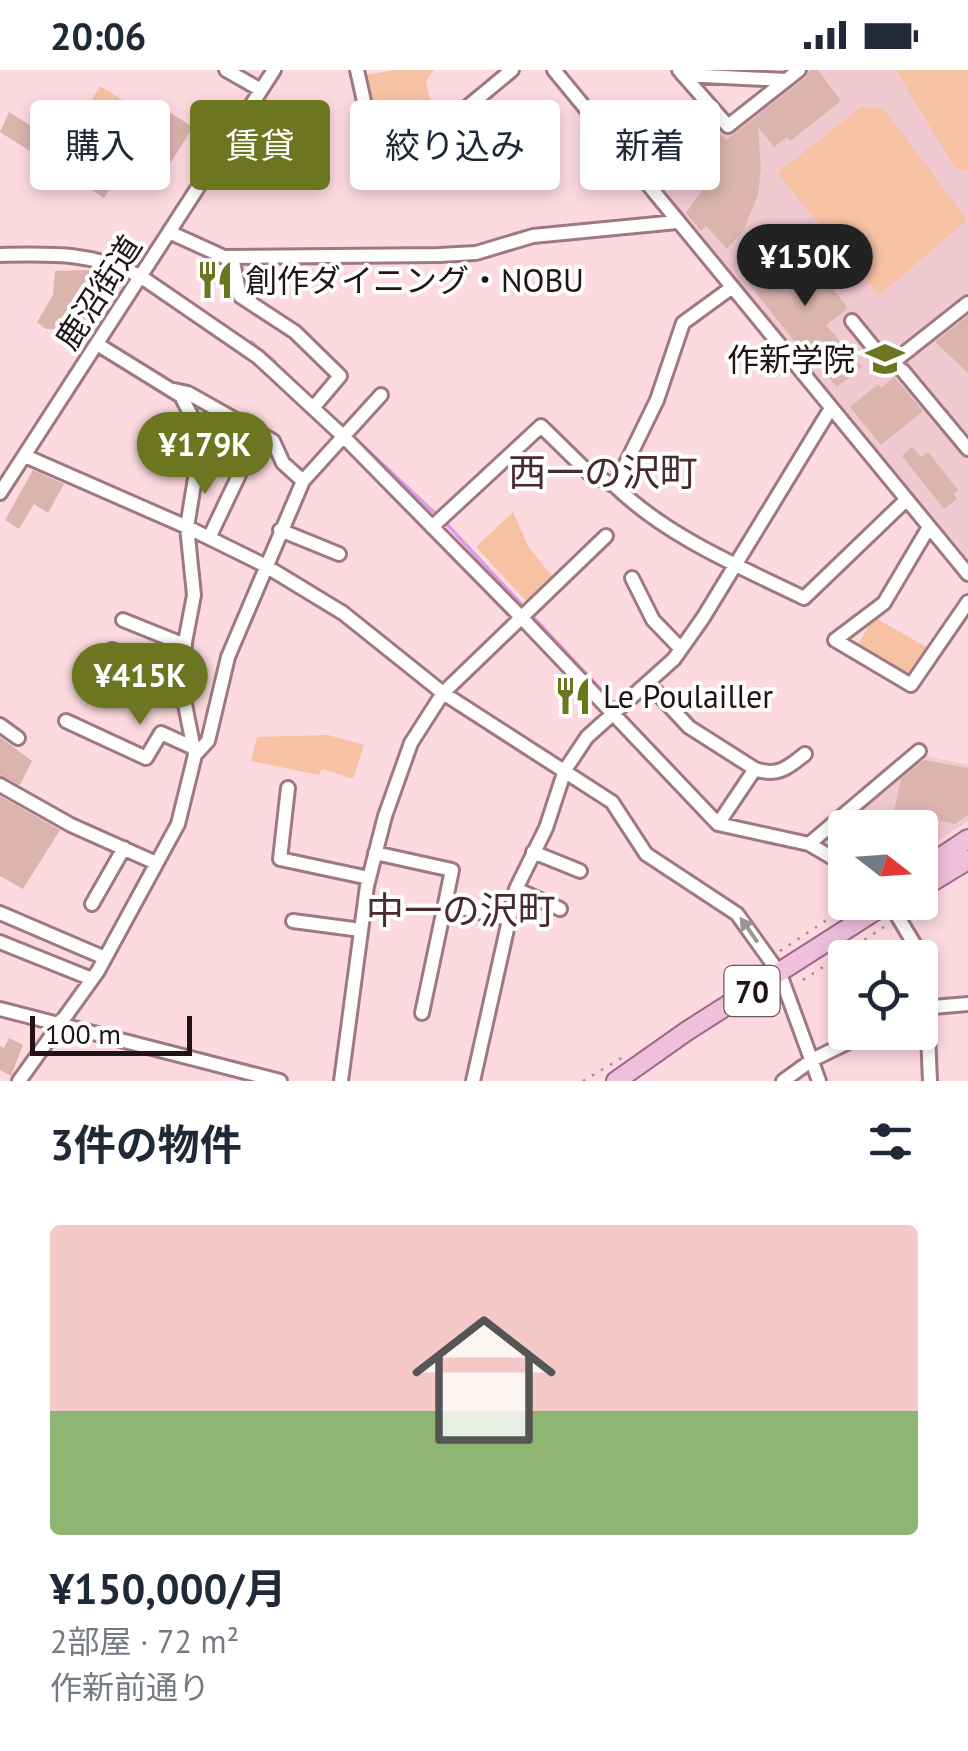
<!DOCTYPE html>
<html lang="ja">
<meta charset="utf-8">
<style>
:root{--surface:#fff;--page:#f2f2f3;--text:#1f2937;--muted:#747a83;--line:#e0e1e3;--accent:#6c7520}
body{margin:0;font-family:"PT Sans","Noto Sans JP",sans-serif;background:var(--page);color:var(--text);height:100vh;display:flex;flex-direction:column;font-size:38px;white-space:nowrap}
*{box-sizing:border-box;margin:0}
p{font-size:32px;color:var(--muted)}
.icon{flex:none;width:55px;height:55px;fill:none;stroke:currentColor;stroke-width:2;stroke-linecap:round;stroke-linejoin:round}
.map{position:relative;height:1011px;overflow:hidden}
.sheet{display:flex;flex-direction:column;background:var(--surface);flex:1}
.sheet>*{flex:none}
.hud{position:absolute;left:30px;top:30px;width:910px;height:90px;display:flex;gap:20px}
.needle{width:65px;rotate:107deg}
.fabs{position:absolute;left:828px;top:740px;display:grid;gap:20px}
.fabs a{display:grid;place-items:center;width:110px;height:110px;border-radius:10px;background:var(--surface);box-shadow:0 5px 15px #0003;font-size:50px}
.scale{position:absolute;left:30px;bottom:25px;width:162px;box-sizing:border-box;padding-left:10px;border:5px solid #211316;border-top:0;font-size:28px;line-height:35px;white-space:nowrap;color:#211316;-webkit-text-stroke:8px #fff;paint-order:stroke}
.price{position:absolute;translate:-50% -85px;padding:0 22px;border-radius:35px;background:var(--accent);color:#fff;font-size:32px;line-height:65px;filter:drop-shadow(0 2px 5px #0008)}
.price::after{content:'';position:absolute;left:50%;top:60px;width:30px;height:22px;margin-left:-15px;background:inherit;clip-path:polygon(0 0,100% 0,50% 100%)}
.price.on{background:#222;color:#fff}
ul{padding:0;list-style:none}
li{display:grid;align-content:center;gap:20px;height:530px;padding:0 50px}
li+li{border-top:2px solid var(--line)}
li span{display:grid;place-items:center;height:310px;border-radius:10px;color:#555}
li>.icon{margin-inline-start:auto}
span .icon{width:180px;height:180px;fill:#fffc;stroke-width:1}
li b{font-size:42px}
h2{display:flex;justify-content:space-between;align-items:center;height:120px;padding:0 50px;font-size:42px}
.tag{padding:0 35px;border-radius:10px;background:var(--surface);box-shadow:0 5px 15px #0003;font-size:35px;line-height:90px}
.tag.on{background:var(--accent);color:#fff}
.status{display:flex;justify-content:space-between;align-items:center;height:70px;padding:0 50px;background:var(--surface);direction:ltr}
.status svg{height:28px;fill:currentColor}
.map>svg:first-child{display:block}
.built{fill:#f0c9d1}
.green{fill:#f7c1a3}
.water{fill:#de9be9}
.lines{fill:none;stroke-linecap:round;stroke-linejoin:round}
.stream{stroke:#de9be9;stroke-width:4}
.building{fill:#dcb4ae}
.minor-casing{stroke:#9f7980;stroke-width:18}
.major-casing{stroke:#a06888;stroke-width:22}
.path{stroke:#a58b90;stroke-width:2.5;stroke-dasharray:2.5 8;stroke-linecap:butt}
.minor{stroke:#fff;stroke-width:12}
.major{stroke:#efbfdc;stroke-width:18}
.oneway{fill:#9b9596}
.labels{text-anchor:middle;dominant-baseline:central;stroke-width:8;stroke-linejoin:round;paint-order:stroke}
.shield{fill:#fff;stroke:#645a5c;stroke-width:2.5}
.shield-label{font-size:30px;font-weight:bold;fill:#211316}
.poi-label{font-size:32px;fill:#211316;stroke:#fff;text-anchor:start}
.street-label{font-size:32px;fill:#211316;stroke:#fff}
.quarter-label{font-size:38px;fill:#492a31;stroke:#fff}
</style>
<div class="status"><b>20:06</b><svg viewBox="0 0 49 12"><path d="M0 12V9h3v3zM5 12V6h3v6zM10 12V3h3v9zM15 12V0h3v12zM26 1h20v11H26zM47 4h2v5h-2z"/></svg></div>
<div class="map">
<svg width="968" height="1011" viewBox="0 0 968 1011">
<rect width="100%" height="100%" fill="#fcdae0"/>
<path class="built" d="M805,0H968V489L636,89L695,31L726,64Z
M921,685L968,695V751L920,782V758H845V790L824,777L823,772Z"/>
<path class="green" d="M394,0H434L426,11L434,50L376,63L367,5Z
M896,0H968V101L955,98Z
M100,16L150,47L126,87L76,56Z
M862,37L884,39L967,150L879,225L777,103Z
M513,442L528,476L554,509L528,533L476,477Z
M874,547L928,578L909,609L856,578Z
M328,665L364,675L353,709L322,699L319,705L251,691L257,667Z"/>
<path class="water" d="M272,288L450,455L720,745L718,748L448,458L270,291Z"/>
<g class="lines">
<path class="stream" d="M251,272L275,292"/>
</g>
<path class="building" d="M810,0H818L841,31L790,71L787,67L774,77L758,57L761,99L758,125L743,161L727,179L706,156L701,161L686,143L703,119L706,96L700,77L683,58L696,39L726,70L805,8Z
M161,37L193,57L159,111L127,91Z
M9,42L115,110L104,128L0,62Z
M794,170L848,238L826,255L862,297L837,317L814,290L799,277L745,209Z
M92,200L123,210L89,261L46,259L37,252L53,225L55,201Z
M968,246V303L935,272Z
M894,307L923,341L881,375L850,337L878,314L881,318Z
M912,377L921,387L928,382L958,420L954,424L957,429L944,439L902,386Z
M33,400L64,414L48,443L34,434L19,459L5,450Z
M0,667L32,691L20,715L0,705Z
M924,690L968,698V745L955,754L894,741L901,709Z
M0,726L60,760L23,819L0,806Z
M9,968L23,975L11,1006L0,1000V976L4,978Z"/>
<g class="lines">
<g class="minor-casing">
<path id="minor" d="M226,0L261,20
M357,0L377,89L416,65L436,63L512,0
M554,0L968,504
M679,0L728,56L799,0
M683,5L786,10
M169,162L224,187L439,185L476,183L533,166L677,152
M0,185C54,184 90,182 140,206L258,287L343,366L521,547L718,754L809,774L845,795
M232,187L240,226L295,262L340,306L313,338
M731,218L683,253L657,330L615,416C668,467 738,496 804,528L906,430
M852,251L878,283L903,301L968,379
M97,274L181,326L192,347L197,396L187,457L194,525L179,604L195,685
M892,293L968,233
M174,320L188,323L273,371L283,393L303,411
M25,386L187,457L264,495L343,543L443,623L612,732L646,784L737,844L780,904L819,1011
M0,423L274,0
M432,457L541,356L589,403L615,416
M929,457L884,533L835,570L911,615L968,532
M280,460L339,484
M209,468L239,405
M632,508L653,550L681,579
M123,550L185,575
M112,580L179,604
M648,613L689,657L755,699
M66,651L146,688L161,663L194,678
M0,655L18,668
M0,715L71,755L156,793
M288,718L280,789L369,808
M718,754L755,699C777,707 788,698 805,684
M809,774L919,681
M533,782L580,801
M375,783L452,800L445,834L508,849
M516,819L560,839
M889,832L925,892L930,1011
M92,834L124,778
M0,843L105,888
M293,851L361,860
M0,872L92,909
M921,938L968,934
M0,939L280,1011
M422,943L445,834
M19,1011L98,901L178,754L195,685L208,671L228,587L303,411L381,325
M341,1011L367,816L385,746L411,673L443,623L606,466
M473,1011L516,819L546,758L565,700L587,667L674,589L703,548L831,338
M783,1011L812,990L869,962"/>
</g>
<g class="major-casing">
<path id="major" d="M920,801L968,769
M920,819L968,790
M616,1011L687,961L889,832"/>
</g>
<path class="path" d="M911,832L914,837
M780,881L854,832
M803,910L890,853
M735,912L761,894
M583,1011L625,986"/>
<use href="#minor" class="minor"/>
<use href="#major" class="major"/>
</g>
<defs><path id="oneway-solid" d="M-6-.8H1V-3.2L6.5 0L1 3.2V.8H-6Z" transform="scale(2.5)"/></defs>
<use class="oneway" href="#oneway-solid" transform="translate(749 860) rotate(-125)"/>
<defs>
<g id="restaurant-bare" transform="scale(3)"><path d="M-5-6h1v4h1v-4h1v4h1v-4h1v5L-1.5 .5V6h-2V.5L-5-1ZM5-6V6H3V1.5H1.5Q1.5-4 5-6Z" fill="#6c7520" stroke="#fff" stroke-width="2.5" paint-order="stroke"/></g>
<g id="school-bare" transform="scale(3)"><path d="M0-5L7-2L0 1L-7-2ZM-4 1L0 2.5L4 1V4Q0 6-4 4Z" fill="#6c7520" stroke="#fff" stroke-width="2.5" paint-order="stroke"/></g>
</defs>
<g fill-rule="evenodd">
<use href="#restaurant-bare" x="215" y="210"/>
<use href="#school-bare" x="885" y="289"/>
<use href="#restaurant-bare" x="573" y="626"/>
</g>
<g class="labels">
<rect class="shield" x="724.5" y="896" width="55" height="50" rx="8"/>
<g class="shield-label">
<text x="752" y="921">70</text>
</g>
<g class="poi-label">
<text x="245" y="210">創作ダイニング・NOBU</text>
<text x="855" y="289" text-anchor="end">作新学院</text>
<text x="603" y="626">Le Poulailler</text>
</g>
<g class="street-label">
<text transform="translate(98 222) rotate(-57)">鹿沼街道</text>
</g>
<g class="quarter-label">
<text x="603" y="401">西一の沢町</text>
<text x="461" y="839">中一の沢町</text>
</g>
</g>
</svg>
<div class="fabs">
<a><svg class="needle" viewBox="-14 -14 28 28"><path d="M0-13l5 13h-10z" fill="#e53935"/><path d="M0 13l5-13h-10z" fill="#747a83"/></svg></a>
<a><svg class="icon" aria-label="locate" viewBox="0 0 24 24"><circle cx="12" cy="12" r="6"/><path d="M12 2v4M12 18v4M2 12h4M18 12h4"/></svg></a>
</div>
<div class="scale">100 m</div>
<b class="price on" style="left:805px;top:239px">¥150K</b>
<b class="price" style="left:205px;top:427px">¥179K</b>
<b class="price" style="left:140px;top:658px">¥415K</b>
<div class="hud">
<a class="tag">購入</a>
<a class="tag on">賃貸</a>
<a class="tag">絞り込み</a>
<a class="tag">新着</a>
</div>
</div>
<section class="sheet">
<h2>3件の物件<svg class="icon" aria-label="filters" viewBox="0 0 24 24"><path d="M4 7h16M4 17h16"/><circle cx="9" cy="7" r="2"/><circle cx="15" cy="17" r="2"/></svg></h2>
<ul>
<li><span style="background:linear-gradient(#f6c9c9 60%,#8fb573 0)"><svg class="icon" aria-label="home" viewBox="0 0 24 24"><path d="M3 11l9-7 9 7M6 9v11h12V9"/></svg></span><div><b>¥150,000/月</b><p>2部屋 · 72 m²</p><p>作新前通り</p></div></li>
</ul>
</section>
